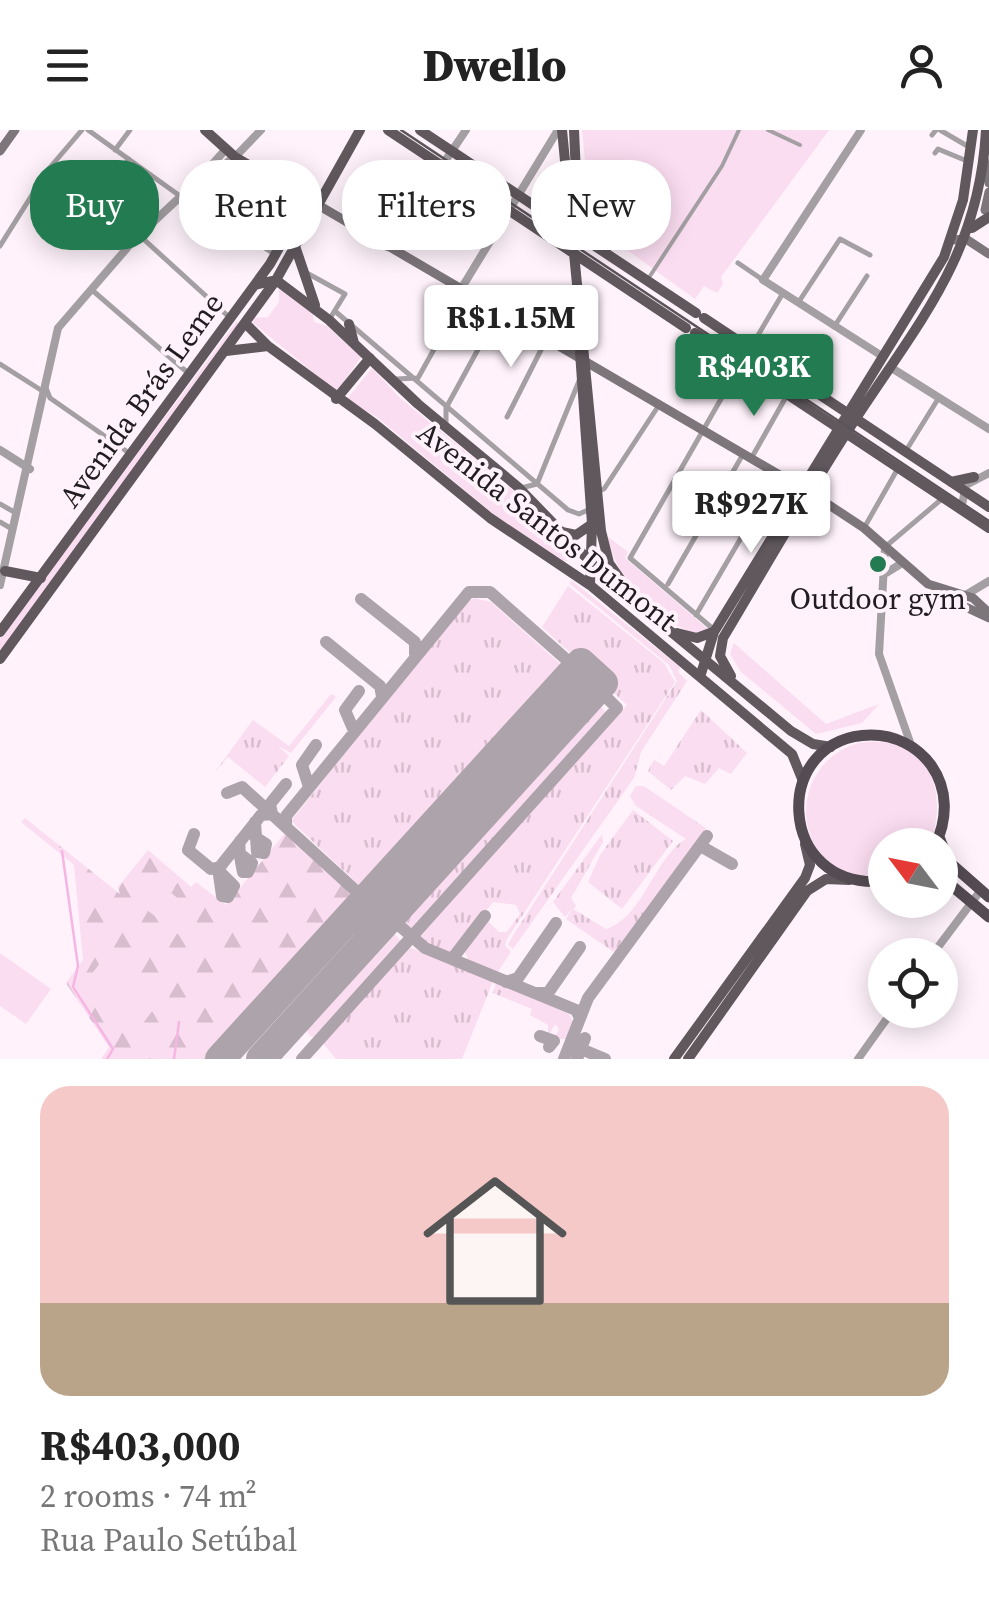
<!DOCTYPE html>
<meta charset="utf-8">
<style>
:root{--surface:#fff;--page:#f2f2f2;--text:#222;--muted:#767676;--accent:#237c51}
body{margin:0;font-family:"Source Serif 4",serif;background:var(--page);color:var(--text);height:100vh;display:flex;flex-direction:column;font-size:38px;white-space:nowrap}
*{box-sizing:border-box;margin:0}
p{font-size:32px;color:var(--muted)}
.icon{flex:none;width:55px;height:55px;fill:none;stroke:currentColor;stroke-width:2;stroke-linecap:round;stroke-linejoin:round}
.map{position:relative;height:929px;overflow:hidden}
.details{display:flex;flex-direction:column;background:var(--surface);flex:1}
.details>*{flex:none}
.guide{position:absolute;left:30px;top:30px;width:930px;height:90px;display:flex;gap:20px}
.needle{width:65px;rotate:302deg}
.buttons{position:absolute;left:868px;top:698px;display:grid;gap:20px}
.buttons a{display:grid;place-items:center;width:90px;height:90px;border-radius:50%;background:var(--surface);box-shadow:0 5px 25px #0003;font-size:50px}
.price{position:absolute;translate:-50% -85px;padding:0 22px;border-radius:10px;background:#fff;color:#222;font-size:32px;line-height:65px;filter:drop-shadow(0 2px 5px #0008)}
.price::after{content:'';position:absolute;left:50%;top:60px;width:30px;height:22px;margin-left:-15px;background:inherit;clip-path:polygon(0 0,100% 0,50% 100%)}
.price.active{background:var(--accent);color:#fff}
ul{padding:0;list-style:none}
li{display:grid;align-content:center;gap:20px;height:530px;padding:0 40px}
li span{display:grid;place-items:center;height:310px;border-radius:30px;color:#555}
li>.icon{margin-inline-start:auto}
span .icon{width:180px;height:180px;fill:#fffc;stroke-width:1}
li b{font-size:42px}
.chip{padding:0 35px;border-radius:40px;background:var(--surface);box-shadow:0 5px 25px #0003;font-size:35px;line-height:90px}
.chip.active{background:var(--accent);color:#fff}
header{display:flex;justify-content:space-between;align-items:center;height:130px;padding:0 40px;background:var(--surface);font-size:45px;font-weight:800}
.map>svg:first-child{display:block}
.grass{fill:url(#grass-tufts)}
.forest{fill:url(#forest-firs)}
.park{fill:#fbddf1}
.lines{fill:none;stroke-linecap:round;stroke-linejoin:round}
.stream{stroke:#f6b6e3;stroke-width:2.5}
.taxiway{stroke:#ada3aa;stroke-width:12}
.runway{stroke:#ada3aa;stroke-width:30}
.pedestrian{stroke:#a49fa2;stroke-width:4}
.minor{stroke:#a49fa2;stroke-width:5}
.tertiary{stroke:#a49fa2;stroke-width:8}
.secondary{stroke:#7c757a;stroke-width:9}
.primary{stroke:#60585d;stroke-width:10}
.trunk{stroke:#544c52;stroke-width:11}
.rail{stroke:#5b5459;stroke-width:2.5}
.poi-dot{fill:#237c51;stroke:#fff2fb;stroke-width:4}
.labels{text-anchor:middle;dominant-baseline:central;stroke-width:8;stroke-linejoin:round;paint-order:stroke}
.street-label{font-size:30px;fill:#201c1f;stroke:#fff2fb}
.poi-label{font-size:30px;fill:#201c1f;stroke:#fff2fb}
</style>
<header><svg class="icon" aria-label="menu" viewBox="0 0 24 24"><path d="M4 6h16M4 12h16M4 18h16"/></svg>Dwello<svg class="icon" aria-label="person" viewBox="0 0 24 24"><circle cx="12" cy="8" r="4"/><path d="M4 21q1-7 8-7t8 7"/></svg></header>
<div class="map">
<svg width="989" height="929" viewBox="0 0 989 929">
<defs>
<pattern id="grass-tufts" width="24" height="20" patternUnits="userSpaceOnUse" patternTransform="scale(2.5)"><rect width="24" height="20" fill="#fbddf1"/><path d="M3 7l-1-3M5 7V3M7 7l1-3M15 17l-1-3M17 17v-4M19 17l1-3" fill="none" stroke="#d7bdce"/></pattern>
<pattern id="forest-firs" width="22" height="20" patternUnits="userSpaceOnUse" patternTransform="scale(2.5)"><rect width="22" height="20" fill="#fbddf1"/><path d="M5 1l3.5 6h-7zM16 11l3.5 6h-7z" fill="#d7bdce"/></pattern>
</defs>
<rect width="100%" height="100%" fill="#fff2fb"/>
<path class="grass" d="M571,450L680,537L678,542L687,551L641,622L634,648L513,819L508,815L512,807L677,551L669,535L570,454Z
M568,456L664,533L675,552L507,809L505,815L511,822L497,843L469,831L464,821L487,790L499,802H507L520,784L516,775L493,772L452,824L424,813L419,806L627,575L542,497Z
M474,468L491,472L567,540L568,546L381,752L371,758L361,757L291,691L463,475Z
M331,564L336,567L291,623L278,616L289,626L265,657L228,627L215,642L253,590L289,616Z
M593,569L607,583V591L423,793L414,801L397,787L399,778Z
M701,580L747,623L731,644L719,638L705,654L685,646L671,660L648,641L654,630L664,636Z
M636,656H644L707,699L615,823L566,789L572,779L565,787L553,772L602,704L603,712L571,768L576,776L573,779L606,799C644,787 654,727 686,709L636,676L630,666Z
M633,680L673,711L622,779L588,752L600,725Z
M389,797L403,814L319,906L311,907L298,889L379,800Z
M409,817L493,851L462,929H336L322,912Z
M496,853L568,883L573,892L567,909H554L559,899L555,894L548,907V895L530,885L532,879L493,863Z"/>
<path class="forest" d="M25,688L120,764L118,757L148,720L191,757L196,752L226,775L285,703L352,764L355,777L220,929H101L109,917L66,853L83,830L74,735L21,692Z"/>
<path class="park" d="M582,0H829L721,147L723,154L717,163L704,156L695,169L602,102L589,72Z
M279,157L313,184L314,192L327,196L361,227L337,262L253,193L254,188L268,187L279,172Z
M237,191L239,196L0,521V508Z
M372,238L399,267L515,362L575,430L564,431L497,387L378,288L347,269Z
M607,406L628,422L625,428L709,500L702,505C657,494 617,451 607,406Z
M734,513L826,594L879,574L862,593L816,604L741,542L730,524Z
M858,613C927,603 950,658 930,715H885V746C875,746 863,747 854,745C785,723 794,632 858,613Z
M165,758L200,786L183,808L147,780Z
M0,823L51,859L26,894L0,876Z
M107,824L163,867L137,901L81,858Z"/>
<g class="lines">
<path class="stream" d="M62,721L78,836L73,857L113,919L107,929
M174,929L179,892"/>
<path class="taxiway" d="M361,469L415,512V524
M326,512L380,556L382,566
M354,601L345,580L359,561
M309,657L302,635L316,615
M227,663L242,657L367,771L380,772L389,764
M286,697V686L469,462H490L576,538L580,549L575,560
M194,704L188,720L211,739L220,737
M255,707L266,714L264,723L257,722L255,692
M704,718L732,734
M240,724L252,733L248,742H243C241,732 238,721 240,711
M219,741L234,756L228,767L222,766L219,745C219,743 219,741 219,738L261,685L272,684L270,674L286,654
M395,759L384,773L385,783L425,818L576,880L580,888
M358,800L374,785L386,786
M452,829L485,786
M506,852L518,848L556,793
M536,863H548L580,817
M540,906L554,911L549,917
M581,919L605,929
M302,929L617,578L597,558L581,557L537,603
M564,929L588,868L707,706
M577,929L585,908"/>
<path class="runway" d="M220,929L581,533L603,553L261,929"/>
<path class="pedestrian" d="M768,0L800,15
M650,146L722,36L739,0"/>
<path class="minor" d="M88,0L180,66
M940,0L969,17
M932,5L936,0
M115,20L130,0
M935,23L938,19L967,31
M186,70L273,123
M95,78L129,29
M139,105L229,187
M0,116L47,41L82,0
M738,133L763,150
M305,142L345,164L329,190
M92,160L188,243
M798,173L840,109L870,125
M336,182L568,380L579,384L588,380
M834,197L867,146
M751,217L783,163
M0,234L44,262
M396,249L418,248L466,162
M46,258L50,268L129,323
M507,287L547,208
M446,294V278L499,181
M907,319L938,269
M752,327L786,267
M521,358L537,354L579,251
M598,361L604,359L659,275
M0,374L16,383
M0,392L12,399
M864,398L897,340
M885,417L943,368
M668,454L742,326
M696,485L776,348
M712,498L630,428L741,234"/>
<path class="tertiary" d="M861,0L763,150L882,226
M235,27L261,0
M195,54L225,20
M187,67L229,31L239,29
M387,117L466,0
M461,159L558,0
M890,237L989,299
M0,320L30,339
M961,380L966,355L989,343
M885,417L879,524L911,615
M886,443L899,435
M0,455L58,198L134,110L179,68
M964,466L989,451
M932,825L981,760
M858,929L893,880"/>
<path class="secondary" d="M0,21L15,0
M984,29L989,53
M318,75L817,367L864,398L928,454L973,468L989,483
M985,80L989,62
M952,110L966,109L989,124
M940,465L989,488"/>
<path class="primary" d="M205,0L235,27L300,65
M388,0L686,198
M420,0L696,183
M562,0L601,401L609,433L630,463
M574,0L579,110
M584,73L589,94L606,121
M972,98L989,87
M295,116L315,175
M255,155L276,150L329,190L418,274L518,357L606,448L791,601L813,614L831,617
M704,188L989,377
M245,193L268,216L375,294L490,388L590,455L792,624L803,651
M349,194L354,213
M695,203L989,398
M226,221L268,216
M580,222L592,394L590,455
M336,269L370,228
M951,352L974,347
M557,401L576,405L592,394
M5,441L41,448
M0,502L270,134L303,75L295,62
M677,503L697,508L713,502
M0,529L276,150L360,0
M731,546L720,526L723,508C765,438 805,367 849,299C915,196 979,129 986,0
M700,547L714,502L944,127L963,70L973,0
M674,929L805,748L810,735L805,714
M688,929L807,761L826,749L849,750"/>
<path class="trunk" d="M939,707L949,732L989,767
M940,746L989,787
M885,751C775,762 770,606 871,605C895,605 917,616 931,635C948,659 948,689 935,715"/>
<path class="rail" d="M401,0L989,391"/>
</g>
<circle class="poi-dot" cx="878" cy="434" r="10"/>
<g class="labels">
<g class="street-label">
<text transform="translate(141 270) rotate(-54)">Avenida Brás Leme</text>
<text transform="translate(547 396) rotate(38)">Avenida Santos Dumont</text>
</g>
<g class="poi-label">
<text x="878" y="468">Outdoor gym</text>
</g>
</g>
</svg>
<div class="buttons">
<a><svg class="needle" viewBox="-14 -14 28 28"><path d="M0-13l5 13h-10z" fill="#e53935"/><path d="M0 13l5-13h-10z" fill="#767676"/></svg></a>
<a><svg class="icon" aria-label="locate" viewBox="0 0 24 24"><circle cx="12" cy="12" r="6"/><path d="M12 2v4M12 18v4M2 12h4M18 12h4"/></svg></a>
</div>
<b class="price" style="left:511px;top:240px">R$1.15M</b>
<b class="price active" style="left:754px;top:289px">R$403K</b>
<b class="price" style="left:751px;top:426px">R$927K</b>
<div class="guide">
<a class="chip active">Buy</a>
<a class="chip">Rent</a>
<a class="chip">Filters</a>
<a class="chip">New</a>
</div>
</div>
<section class="details">
<ul>
<li><span style="background:linear-gradient(#f6c9c9 70%,#b9a48a 0)"><svg class="icon" aria-label="home" viewBox="0 0 24 24"><path d="M3 11l9-7 9 7M6 9v11h12V9"/></svg></span><div><b>R$403,000</b><p>2 rooms · 74 m²</p><p>Rua Paulo Setúbal</p></div></li>
</ul>
</section>
